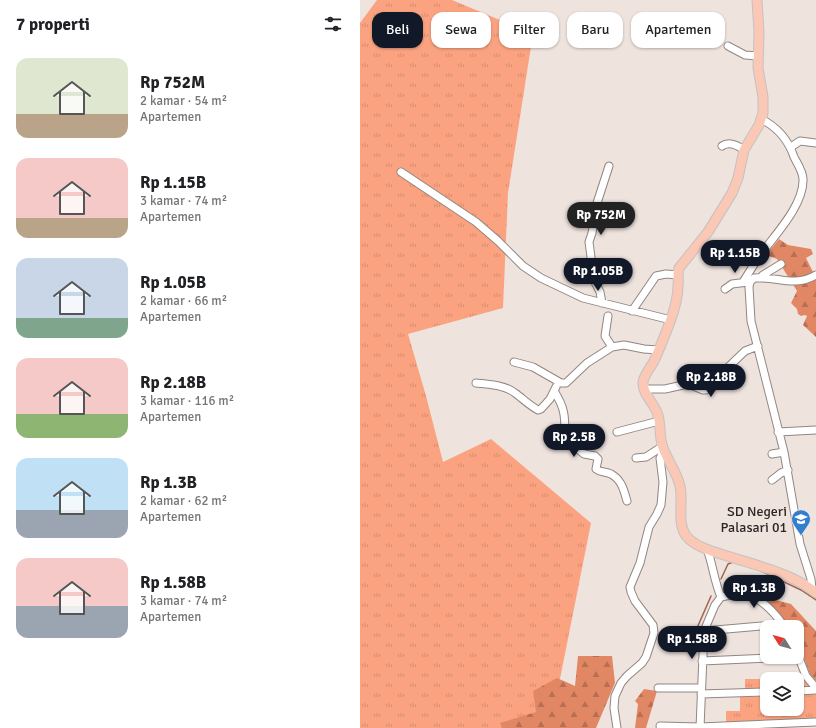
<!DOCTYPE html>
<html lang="id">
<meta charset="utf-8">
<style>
:root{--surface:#fff;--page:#f2f2f2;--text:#202124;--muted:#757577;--accent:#111827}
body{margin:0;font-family:Signika,sans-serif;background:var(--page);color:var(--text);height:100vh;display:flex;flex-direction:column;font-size:15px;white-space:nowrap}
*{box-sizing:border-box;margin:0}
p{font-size:13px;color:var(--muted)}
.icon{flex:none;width:22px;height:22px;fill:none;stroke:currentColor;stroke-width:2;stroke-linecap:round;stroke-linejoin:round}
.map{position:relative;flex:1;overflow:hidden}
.drawer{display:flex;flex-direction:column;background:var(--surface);width:360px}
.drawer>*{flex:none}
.top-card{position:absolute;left:12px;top:12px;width:380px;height:36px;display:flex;gap:8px}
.needle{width:26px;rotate:307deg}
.tools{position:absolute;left:400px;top:620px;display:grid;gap:8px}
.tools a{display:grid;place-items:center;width:44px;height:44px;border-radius:8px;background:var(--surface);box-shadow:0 1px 3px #0004;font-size:20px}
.price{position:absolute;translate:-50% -34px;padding:0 9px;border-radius:14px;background:var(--accent);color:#fff;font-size:13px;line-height:26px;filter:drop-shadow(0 1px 2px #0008)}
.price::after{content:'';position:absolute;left:50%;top:24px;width:12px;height:9px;margin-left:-6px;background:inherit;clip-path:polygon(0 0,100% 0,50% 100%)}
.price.active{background:#222;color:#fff}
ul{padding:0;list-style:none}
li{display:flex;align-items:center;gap:12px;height:100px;padding:0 16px}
li span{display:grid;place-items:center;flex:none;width:112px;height:80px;border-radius:12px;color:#555}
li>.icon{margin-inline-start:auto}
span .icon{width:48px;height:48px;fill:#fffc;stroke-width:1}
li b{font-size:17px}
h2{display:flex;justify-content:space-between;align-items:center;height:48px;padding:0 16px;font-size:17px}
.chip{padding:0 14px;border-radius:12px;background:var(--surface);box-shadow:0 1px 3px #0004;font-size:14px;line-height:36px}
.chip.active{background:var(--accent);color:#fff}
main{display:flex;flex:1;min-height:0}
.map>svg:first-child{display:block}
.grass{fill:url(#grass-tufts)}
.forest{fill:url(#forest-firs)}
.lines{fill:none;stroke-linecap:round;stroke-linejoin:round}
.stream{stroke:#a36249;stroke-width:1.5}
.minor-casing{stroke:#918682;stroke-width:9}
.major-casing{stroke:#c4c2c2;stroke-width:11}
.minor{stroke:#fff;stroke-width:7}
.major{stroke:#fac8b5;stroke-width:9}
.labels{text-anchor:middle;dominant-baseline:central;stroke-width:3;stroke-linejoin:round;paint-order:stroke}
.poi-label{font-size:14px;fill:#2b2625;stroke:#efe3de;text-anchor:end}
</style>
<main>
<section class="drawer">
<h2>7 properti<svg class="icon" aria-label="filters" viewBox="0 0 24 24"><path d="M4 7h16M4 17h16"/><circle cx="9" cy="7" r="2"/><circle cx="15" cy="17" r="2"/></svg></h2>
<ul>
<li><span style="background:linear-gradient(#dfe7d0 70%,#b9a48a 0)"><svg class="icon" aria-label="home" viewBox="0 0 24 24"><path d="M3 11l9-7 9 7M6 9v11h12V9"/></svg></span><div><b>Rp 752M</b><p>2 kamar · 54 m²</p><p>Apartemen</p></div></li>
<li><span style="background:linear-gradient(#f6c9c9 75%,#b9a48a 0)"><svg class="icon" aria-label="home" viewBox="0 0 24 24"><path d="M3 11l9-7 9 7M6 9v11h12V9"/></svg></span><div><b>Rp 1.15B</b><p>3 kamar · 74 m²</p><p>Apartemen</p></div></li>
<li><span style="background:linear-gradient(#c9d6e8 75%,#7fa58c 0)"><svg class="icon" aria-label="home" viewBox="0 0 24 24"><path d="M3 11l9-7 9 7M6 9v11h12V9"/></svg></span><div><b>Rp 1.05B</b><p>2 kamar · 66 m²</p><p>Apartemen</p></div></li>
<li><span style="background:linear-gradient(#f6c9c9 70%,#8fb573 0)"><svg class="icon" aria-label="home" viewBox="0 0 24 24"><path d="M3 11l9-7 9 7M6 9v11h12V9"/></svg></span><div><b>Rp 2.18B</b><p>3 kamar · 116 m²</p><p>Apartemen</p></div></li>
<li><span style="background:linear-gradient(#bfe0f5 65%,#9aa5b1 0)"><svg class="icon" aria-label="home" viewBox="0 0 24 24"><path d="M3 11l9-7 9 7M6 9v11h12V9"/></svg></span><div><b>Rp 1.3B</b><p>2 kamar · 62 m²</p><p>Apartemen</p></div></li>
<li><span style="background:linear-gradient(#f6c9c9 60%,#9aa5b1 0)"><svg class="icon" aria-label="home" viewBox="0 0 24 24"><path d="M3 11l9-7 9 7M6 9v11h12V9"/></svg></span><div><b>Rp 1.58B</b><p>3 kamar · 74 m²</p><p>Apartemen</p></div></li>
</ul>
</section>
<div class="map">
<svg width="456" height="728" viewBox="0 0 456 728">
<defs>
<pattern id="grass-tufts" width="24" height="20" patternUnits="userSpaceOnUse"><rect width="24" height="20" fill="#fba380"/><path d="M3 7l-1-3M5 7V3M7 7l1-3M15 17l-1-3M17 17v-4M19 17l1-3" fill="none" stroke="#d78c6e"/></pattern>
<pattern id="forest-firs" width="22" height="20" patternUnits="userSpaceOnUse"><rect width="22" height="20" fill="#e28764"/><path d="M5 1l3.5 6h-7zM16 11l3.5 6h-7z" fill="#b76e52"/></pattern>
</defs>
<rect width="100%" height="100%" fill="#efe3de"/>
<path class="grass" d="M17,0H92L173,34L148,193L143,308L48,334L66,396L83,462L131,439L231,523L193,714L184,728H0V23Z
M385,679H443L451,689L437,690V679H407V691L385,692Z
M456,694V721L366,723V711H380V697L407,696V709H437V695Z"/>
<path class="forest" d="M419,239L428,245L451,249L453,254L446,258L453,272L456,271V337L443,325L447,316L445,315L441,316L438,314L437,309L431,303L437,291L417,259L406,255Z
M400,596L431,604L456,631V681L450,674L437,640V627H430Z
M218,656H252L255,683L236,728H142L140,723L176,712L173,691L197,678L215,686Z
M284,689L297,691L286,728H275L278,704L275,701Z"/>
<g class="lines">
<path class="stream" d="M401,571L441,590L456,600
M361,579L368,564L373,562
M337,628L351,596"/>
<g class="minor-casing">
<path id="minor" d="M368,46L385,55L398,56
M362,146C369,141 377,145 384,150
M431,147L440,141L456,143
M41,172L116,222L138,241L163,266L181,278L223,298L311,320
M400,278L403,275L421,264
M383,282C388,274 393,266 398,258C413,237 444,206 443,179C443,172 437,163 434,157C428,139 417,127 401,119
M365,289L372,284L388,282
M242,303L240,292L230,272L231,257L229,242L232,233L237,203L249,166
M272,311L296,276L306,274L318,275
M248,316L245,336L252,347
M154,362L173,367L201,383H206L227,363L252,347L264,345L284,349L298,350
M116,383C128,384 145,385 155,393C162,398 169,405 178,410L181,409L190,399L196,387
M284,389H305L323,385H331L343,390H346L360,375L385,351L398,346
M194,391C205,408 205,416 205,436L206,439L224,454L235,456L238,459L236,469C241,473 245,471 251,474C262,480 264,491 267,501
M257,432L299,421
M418,432L456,430
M412,454L424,452
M276,458L286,457L303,446
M412,480L421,473L428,470
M452,590L451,579L440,544L424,452L391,321L389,287L390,282L394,278C418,276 433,288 456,275
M361,597C367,596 374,594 380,594C399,594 414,612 424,626
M344,631L423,624
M437,653L446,676L456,688
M342,661L435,657
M298,688H341
M437,691L456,690
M341,694L407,692
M300,726L340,727L456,722
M257,728L254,708L255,696L261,683L267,676L282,663L286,657L294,633L293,625L275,601L271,592L270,587L280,563L289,527L297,514L301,505L303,482L300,458L304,450
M340,728L344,631L355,605L361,597C354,581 353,565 347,549"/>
</g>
<g class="major-casing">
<path id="major" d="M397,0L399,32L398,68L403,97V113L399,125L384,150L378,178L372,193L348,232L319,268C317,274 319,280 318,286C318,298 314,311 310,322C305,335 300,348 294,361C291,367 284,375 283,382C282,394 295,404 298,415C301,426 299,437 303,448C308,461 317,473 320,486C324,503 315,526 329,539C339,548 354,552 367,556C393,564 436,575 456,593"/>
</g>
<use href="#minor" class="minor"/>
<use href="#major" class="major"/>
</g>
<defs>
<g id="school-pin" transform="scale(1)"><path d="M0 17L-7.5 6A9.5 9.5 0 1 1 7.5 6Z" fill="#3180cf" stroke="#efe3de"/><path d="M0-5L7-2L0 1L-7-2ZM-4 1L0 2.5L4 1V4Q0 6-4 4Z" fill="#fff"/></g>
</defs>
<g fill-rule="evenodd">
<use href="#school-pin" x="441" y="519"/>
</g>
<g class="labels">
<g class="poi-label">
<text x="427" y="511">SD Negeri<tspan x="427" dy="16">Palasari 01</tspan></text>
</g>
</g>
</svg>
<div class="tools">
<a><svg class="needle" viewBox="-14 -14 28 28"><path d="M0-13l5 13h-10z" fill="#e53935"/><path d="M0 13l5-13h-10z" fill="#757577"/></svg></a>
<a><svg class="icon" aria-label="layers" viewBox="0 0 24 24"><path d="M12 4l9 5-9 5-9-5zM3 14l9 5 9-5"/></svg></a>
</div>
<b class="price active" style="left:241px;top:236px">Rp 752M</b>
<b class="price" style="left:375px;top:274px">Rp 1.15B</b>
<b class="price" style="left:238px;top:292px">Rp 1.05B</b>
<b class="price" style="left:351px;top:398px">Rp 2.18B</b>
<b class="price" style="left:214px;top:458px">Rp 2.5B</b>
<b class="price" style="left:394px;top:609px">Rp 1.3B</b>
<b class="price" style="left:332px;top:660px">Rp 1.58B</b>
<div class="top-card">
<a class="chip active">Beli</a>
<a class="chip">Sewa</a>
<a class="chip">Filter</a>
<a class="chip">Baru</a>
<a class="chip">Apartemen</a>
</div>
</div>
</main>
